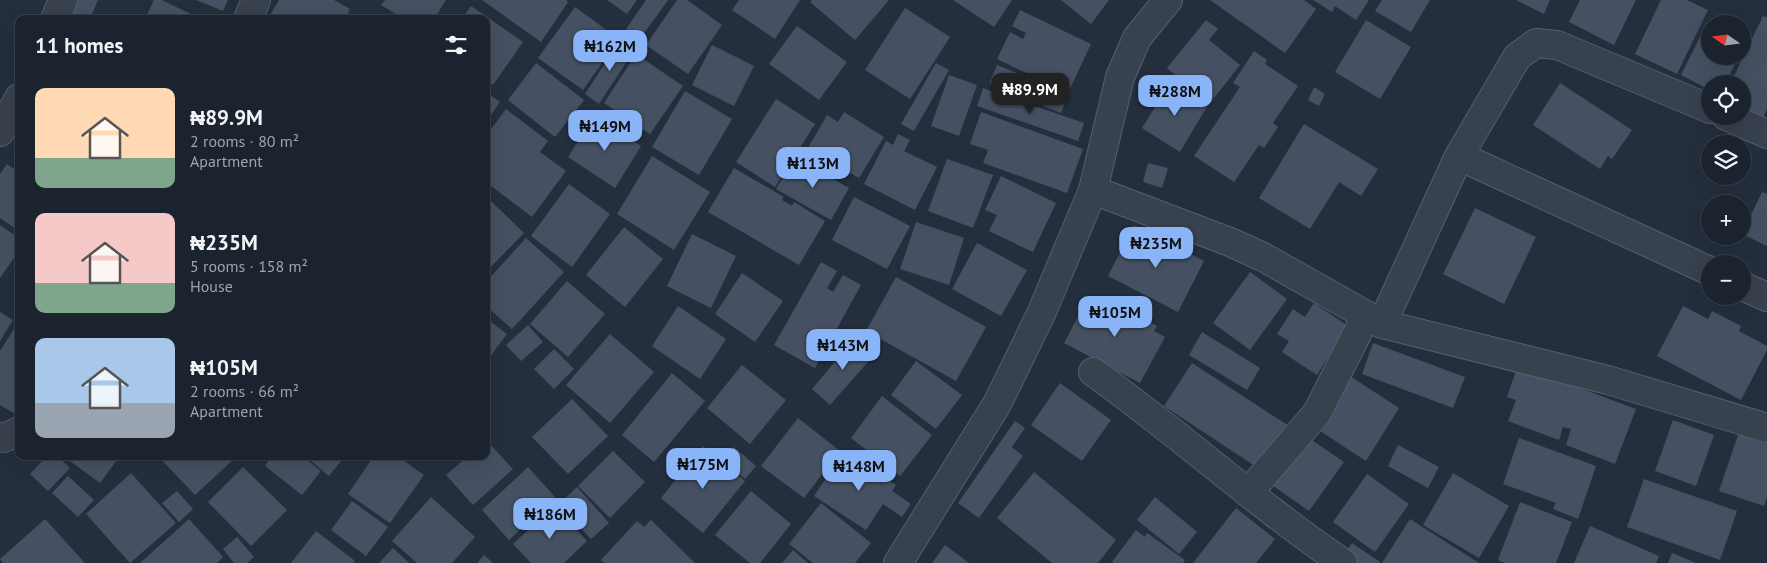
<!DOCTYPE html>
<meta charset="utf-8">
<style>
:root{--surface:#1b232e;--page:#242b36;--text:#f1f3f6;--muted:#a0a4aa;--line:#39404a;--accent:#8ab4f8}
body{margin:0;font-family:"PT Sans",sans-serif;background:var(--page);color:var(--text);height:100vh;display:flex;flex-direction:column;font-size:19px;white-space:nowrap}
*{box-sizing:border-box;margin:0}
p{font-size:16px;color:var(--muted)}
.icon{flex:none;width:28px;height:28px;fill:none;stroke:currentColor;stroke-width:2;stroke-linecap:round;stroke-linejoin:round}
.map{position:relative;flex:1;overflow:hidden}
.drawer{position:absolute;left:15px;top:15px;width:475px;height:445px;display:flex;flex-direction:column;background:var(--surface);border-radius:10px;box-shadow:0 5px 20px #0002,0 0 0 1px var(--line)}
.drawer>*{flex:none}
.needle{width:32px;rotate:284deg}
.fabs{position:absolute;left:1701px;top:15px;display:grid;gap:10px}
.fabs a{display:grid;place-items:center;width:50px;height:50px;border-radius:50%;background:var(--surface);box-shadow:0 5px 20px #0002,0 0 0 1px var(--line);font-size:25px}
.price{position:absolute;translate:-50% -42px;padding:0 11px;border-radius:10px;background:var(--accent);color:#111;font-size:16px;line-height:32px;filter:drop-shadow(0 1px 2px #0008)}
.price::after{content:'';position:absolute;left:50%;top:30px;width:15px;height:11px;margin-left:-8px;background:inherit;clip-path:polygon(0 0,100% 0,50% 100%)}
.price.on{background:#222;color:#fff}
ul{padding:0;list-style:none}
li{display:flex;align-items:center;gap:15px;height:125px;padding:0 20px}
li span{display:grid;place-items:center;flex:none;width:140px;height:100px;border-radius:10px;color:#555}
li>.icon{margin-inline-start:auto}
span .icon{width:60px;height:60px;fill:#fffc;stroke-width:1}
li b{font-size:21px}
h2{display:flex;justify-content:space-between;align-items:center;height:60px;padding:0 20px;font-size:21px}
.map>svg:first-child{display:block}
.building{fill:#455162}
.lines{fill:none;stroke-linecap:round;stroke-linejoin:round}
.minor-casing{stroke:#565f6c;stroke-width:30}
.tertiary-casing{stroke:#565f6c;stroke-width:30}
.minor{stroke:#38414e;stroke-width:28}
.tertiary{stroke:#38414e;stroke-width:28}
</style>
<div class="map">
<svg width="1767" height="563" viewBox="0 0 1767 563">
<rect width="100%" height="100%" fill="#242f3e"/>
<path class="building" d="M71,0H98L90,19H62Z
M154,0H162L201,19H145Z
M196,0H228L223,11Z
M279,0H334L350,9L345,19H268Z
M385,0H446L434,19H404L381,5Z
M482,0H566L568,2L541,42Z
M607,0H637L627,14Z
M646,0H668L640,39L626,29Z
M677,0H687L722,25L688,74L646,45Z
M739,0H800L775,39L732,10Z
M812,0H889L855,40L810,2Z
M953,0H1012L994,27Z
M1061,0H1109L1091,24Z
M1210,0H1304L1316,9L1285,53Z
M1313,0H1369L1356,20L1335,6L1332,12Z
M1382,0H1430L1411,32L1375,11Z
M1516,0H1550L1544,14Z
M1580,0H1636L1614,45L1569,22Z
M1661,0H1687L1708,10L1677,74L1635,54Z
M471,6L523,42L493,85L486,80V19H462Z
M575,7L619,39L583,90L538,58Z
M905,8L950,37L910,99L865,70Z
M1020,10L1091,44L1068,93L997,59L1010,32L1023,39L1026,33L1012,26Z
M1763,16L1767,17V109L1763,118L1742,108V84H1730Z
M1206,20L1218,29L1209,40L1240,65L1210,103L1167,68Z
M1366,20L1411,47L1380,99L1335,72Z
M1706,25L1710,27V56H1739L1725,84H1710V90L1681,75Z
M797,26L847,62L819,100L769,64Z
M620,40L635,49L599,104L585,94Z
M712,45L754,66L734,106L692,85Z
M1254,51L1267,60L1265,64L1298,86L1273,123L1278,127L1264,148L1259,145L1234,182L1194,156L1240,87L1233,83Z
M636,54L683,86L650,134L604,103Z
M536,63L584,100L555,137L508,100Z
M936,63L949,70L914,131L901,124Z
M997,65L1068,94L1061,113L989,84Z
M949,75L977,85L959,136L931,126Z
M1173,78L1185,86L1178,98L1189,104L1193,97L1208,105L1180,152L1142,128Z
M1560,83L1632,130L1612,159L1608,156L1600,169L1533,125Z
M1314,87L1325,94L1319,106L1308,100Z
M983,88L1084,123L1078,141L977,106Z
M685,91L732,119L699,175L652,147Z
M486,92L500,102L486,122Z
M776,99L815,124L775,187L736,162Z
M506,109L548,141L540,152L566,171L532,217L486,182V136Z
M844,112L884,137L859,178L820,155L818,160L805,153L827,115L838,122Z
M981,112L1083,149L1067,193L983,163L988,150L970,144Z
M594,116L641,146L615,188L568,157Z
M1304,124L1378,169L1361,196L1339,182L1310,229L1259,198Z
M898,134L910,140L904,151L937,167L915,210L864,184L886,141L893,145Z
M652,156L710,192L674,250L617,214Z
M795,157L849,188L831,220L776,189Z
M947,159L993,175L973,228L928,211Z
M1148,163L1168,168L1162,188L1143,182Z
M7,164L19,172V231L0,218V174Z
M734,168L784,197L782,200L792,206L794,202L825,221L799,265L708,212Z
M1001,176L1056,203L1033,252L989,231L997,215L985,210Z
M569,184L610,214L572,267L531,236Z
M1762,192L1767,194V246L1742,234Z
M854,197L910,226L887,269L832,240Z
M488,198L524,233L486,272V200Z
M1475,208L1536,237L1504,304L1443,274Z
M916,222L964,238L949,285L900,269Z
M0,225L19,238V251L0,278Z
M1134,225L1204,261L1178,312L1108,276Z
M624,227L663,259L625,307L586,275Z
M692,234L736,256L711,308L667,286Z
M526,238L564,272L512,329L486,306V282Z
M977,243L1027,270L1001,316L952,289Z
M821,262L837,271L827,288L833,292L843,275L861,285L815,368L774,345Z
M1250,272L1287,299L1250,350L1213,323Z
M742,273L783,301L755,342L715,314Z
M896,277L986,327L956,381L866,331Z
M567,281L605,314L568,357L530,324Z
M1089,296L1103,303L1105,299L1157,326L1154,331L1165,337L1140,383L1064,343Z
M1314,303L1348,326L1317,375L1282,352L1289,341L1277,334L1293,309L1305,317Z
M678,306L726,339L700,379L652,346Z
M1683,306L1708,319L1712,311L1741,326L1739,331L1767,346V350L1741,400L1657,356Z
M0,312L13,320L0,341Z
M486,318L507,334L486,362Z
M19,321V416L0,405V351Z
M528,325L543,342L521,361L506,345Z
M1202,332L1260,368L1247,390L1189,355Z
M610,334L654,372L610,423L566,385Z
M855,338L875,354L830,405L812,389Z
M1373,343L1465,377L1453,408L1362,374Z
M554,349L574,369L554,389L534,369Z
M916,361L962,395L936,429L891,395Z
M1192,363L1289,426L1261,470L1164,406Z
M742,365L786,400L750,444L707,408Z
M1518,365L1636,409L1615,464L1566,445L1571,429L1563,427L1559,440L1508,421L1516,400L1507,397Z
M672,373L705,401L654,462L622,435Z
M1350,376L1399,408L1366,461L1317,429Z
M1060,383L1111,420L1082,461L1031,425Z
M882,396L932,435L900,476L851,438Z
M572,399L608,436L568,474L532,437Z
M798,418L840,451L804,498L761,466Z
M1673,420L1714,435L1696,486L1655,471Z
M1015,421L1025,428L1012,447L1023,456L979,518L958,503Z
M1739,432L1767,441V497L1764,506L1719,491Z
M1306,436L1344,462L1309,511L1272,485Z
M1519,438L1596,466L1578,519L1553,509L1556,503L1503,484Z
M486,440L513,469L473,505L446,475L468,456H486Z
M1398,445L1439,467L1428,488L1388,466Z
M703,446L745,481L703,533L661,498Z
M734,447L756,466L745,479L723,460Z
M613,451L645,482L610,518L578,486Z
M844,451L896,485L892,491L911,504L902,517L883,504L866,530L814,496Z
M47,456H57L70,468L48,491L30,474Z
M63,456H120L100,483Z
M158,456H233L235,458L195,495Z
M272,456H302L321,471L302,495L265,466Z
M305,456H345L329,476Z
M374,456H397L424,475L390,523L348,494Z
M243,467L287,510L251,546L208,502Z
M528,467L555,497L509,540L482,510Z
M1034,472L1116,540L1098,563H1052L997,518Z
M131,473L176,523L130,563L86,514Z
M1453,473L1509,506L1479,558L1423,525Z
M1367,474L1409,504L1375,552L1333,522Z
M68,476L94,500L78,517L52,493Z
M1644,479L1737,511L1720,560L1627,527Z
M577,487L609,523L591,539L559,504Z
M177,491L193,509L179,522L162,503Z
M751,491L791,524L760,563H750L715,535Z
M431,497L475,537L452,563H417L392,541Z
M1155,497L1197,532L1179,554L1137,520Z
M352,501L388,527L366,556L331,530Z
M1520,502L1572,522L1556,563H1505L1498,560Z
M821,503L871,543L855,563H813L789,544Z
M554,506L587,541L564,563H531L513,544Z
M1236,508L1275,539L1256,563H1193Z
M45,519L85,563H3L0,559Z
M189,519L223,557L217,563H140Z
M1410,519L1479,563H1382Z
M651,520L695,563H605L601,560L637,521L644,527Z
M1590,526L1659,556L1656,563H1574Z
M1136,530L1145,537L1147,533L1185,560L1183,563H1114L1112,562Z
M316,531L355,561L353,563H291Z
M237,537L254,557L247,563H234L223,549Z
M1352,543L1380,562V563H1351L1342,557Z
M945,545L969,563H932Z
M393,548L409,563H379Z
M793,550L808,563H782Z
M1672,553L1696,563H1668Z
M484,555L493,563H477Z"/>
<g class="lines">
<g class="minor-casing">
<path id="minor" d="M55,19L63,0
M248,19L256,0
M1726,116L1767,134
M0,132L19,98
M1459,156L1710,271
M1093,190L1230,242L1263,257L1382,324L1608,380L1767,428
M1742,286L1767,297
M1382,324L1459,156L1517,57L1536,43L1557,45L1710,109
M1093,372C1179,433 1256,504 1343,563
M0,437L4,438L19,431
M1248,493L1317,413L1366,316"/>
</g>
<g class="tertiary-casing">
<path id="tertiary" d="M898,563L997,404L1041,314L1093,190L1120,77L1137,38L1168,0"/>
</g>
<use href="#minor" class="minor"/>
<use href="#tertiary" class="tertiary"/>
</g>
</svg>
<div class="fabs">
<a><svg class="needle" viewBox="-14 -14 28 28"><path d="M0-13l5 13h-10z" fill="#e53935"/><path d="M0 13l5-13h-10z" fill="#a0a4aa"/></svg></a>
<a><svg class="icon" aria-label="locate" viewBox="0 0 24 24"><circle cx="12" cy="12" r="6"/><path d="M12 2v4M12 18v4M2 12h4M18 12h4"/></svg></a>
<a><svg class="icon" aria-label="layers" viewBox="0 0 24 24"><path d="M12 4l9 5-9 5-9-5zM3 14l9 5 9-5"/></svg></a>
<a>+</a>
<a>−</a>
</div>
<b class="price" style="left:610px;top:72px">₦162M</b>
<b class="price on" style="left:1030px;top:115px">₦89.9M</b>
<b class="price" style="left:1175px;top:117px">₦288M</b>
<b class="price" style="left:605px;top:152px">₦149M</b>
<b class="price" style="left:813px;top:189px">₦113M</b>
<b class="price" style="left:1156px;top:269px">₦235M</b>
<b class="price" style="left:1115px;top:338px">₦105M</b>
<b class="price" style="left:843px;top:371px">₦143M</b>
<b class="price" style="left:703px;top:490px">₦175M</b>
<b class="price" style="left:859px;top:492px">₦148M</b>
<b class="price" style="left:550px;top:540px">₦186M</b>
<section class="drawer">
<h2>11 homes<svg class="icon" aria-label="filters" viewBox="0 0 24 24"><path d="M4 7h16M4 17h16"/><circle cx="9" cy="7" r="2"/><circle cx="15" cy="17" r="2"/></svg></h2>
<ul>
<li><span style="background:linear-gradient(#ffd9b3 70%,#7fa58c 0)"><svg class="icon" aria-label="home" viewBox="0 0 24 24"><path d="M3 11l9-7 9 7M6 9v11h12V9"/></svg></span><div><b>₦89.9M</b><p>2 rooms · 80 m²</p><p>Apartment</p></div></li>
<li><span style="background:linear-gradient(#f6c9c9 70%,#7fa58c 0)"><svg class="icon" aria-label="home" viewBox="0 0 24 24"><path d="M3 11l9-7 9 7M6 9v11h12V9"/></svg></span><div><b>₦235M</b><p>5 rooms · 158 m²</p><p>House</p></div></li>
<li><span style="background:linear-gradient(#a9c7e8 65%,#9aa5b1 0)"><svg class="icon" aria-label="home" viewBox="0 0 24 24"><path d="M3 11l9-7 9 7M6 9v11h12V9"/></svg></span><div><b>₦105M</b><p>2 rooms · 66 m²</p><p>Apartment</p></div></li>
</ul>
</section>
</div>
